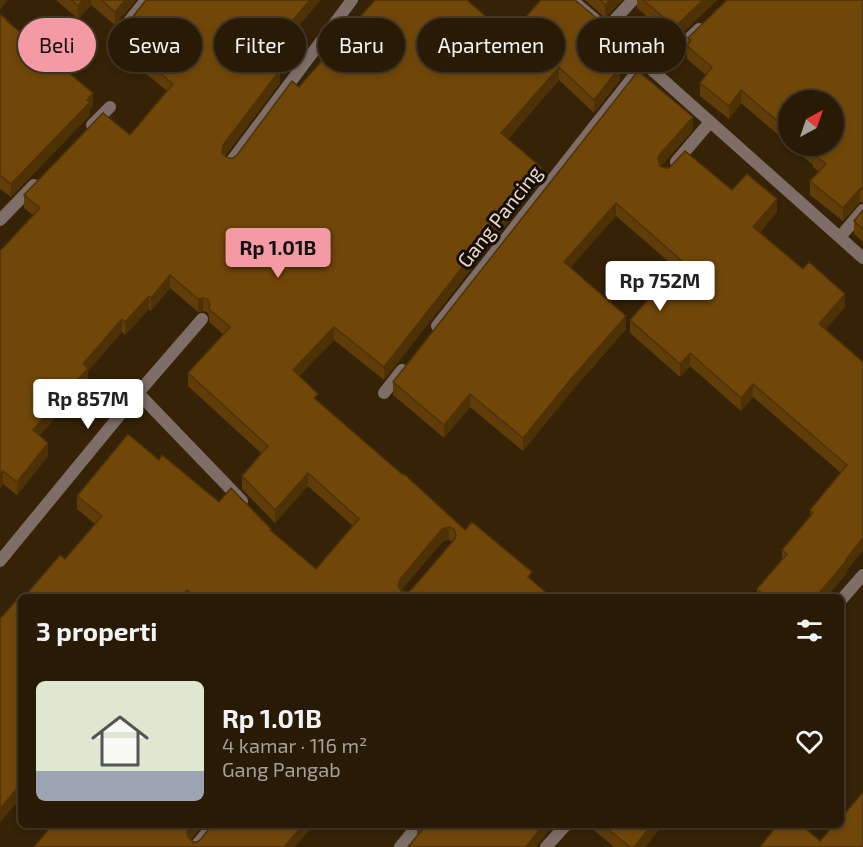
<!DOCTYPE html>
<html lang="id">
<meta charset="utf-8">
<style>
:root{--surface:#281a05;--page:#342713;--text:#f1f3f6;--muted:#a5a19a;--line:#443827;--accent:#f49aa4}
body{margin:0;font-family:"Exo 2",sans-serif;background:var(--page);color:var(--text);height:100vh;display:flex;flex-direction:column;font-size:22px;white-space:nowrap}
*{box-sizing:border-box;margin:0}
p{font-size:20px;color:var(--muted)}
.icon{flex:none;width:33px;height:33px;fill:none;stroke:currentColor;stroke-width:2;stroke-linecap:round;stroke-linejoin:round}
.map{position:relative;flex:1;overflow:hidden}
.side{position:absolute;left:18px;top:594px;width:826px;height:234px;display:flex;flex-direction:column;background:var(--surface);border-radius:9px;box-shadow:0 3px 9px #0003,0 0 0 2px var(--line)}
.side>*{flex:none}
.hud{position:absolute;left:18px;top:18px;width:828px;height:54px;display:flex;gap:12px}
.needle{width:39px;rotate:40deg}
.fabs{position:absolute;left:778px;top:90px;display:grid;gap:12px}
.fabs a{display:grid;place-items:center;width:66px;height:66px;border-radius:50%;background:var(--surface);box-shadow:0 3px 9px #0003,0 0 0 2px var(--line);font-size:30px}
.price{position:absolute;translate:-50% -51px;padding:0 14px;border-radius:6px;background:#fff;color:#222;font-size:20px;line-height:39px;filter:drop-shadow(0 2px 3px #0008)}
.price::after{content:'';position:absolute;left:50%;top:36px;width:18px;height:14px;margin-left:-9px;background:inherit;clip-path:polygon(0 0,100% 0,50% 100%)}
.price.active{background:var(--accent);color:#111}
ul{padding:0;list-style:none}
li{display:flex;align-items:center;gap:18px;height:150px;padding:0 18px}
li span{display:grid;place-items:center;flex:none;width:168px;height:120px;border-radius:9px;color:#555}
li>.icon{margin-inline-start:auto}
span .icon{width:72px;height:72px;fill:#fffc;stroke-width:1}
li b{font-size:26px}
h2{display:flex;justify-content:space-between;align-items:center;height:72px;padding:0 18px;font-size:26px}
.tag{padding:0 21px;border-radius:27px;background:var(--surface);box-shadow:0 3px 9px #0003,0 0 0 2px var(--line);font-size:21px;line-height:54px}
.tag.active{background:var(--accent);color:#111}
.map>svg:first-child{display:block}
.lines{fill:none;stroke-linecap:round;stroke-linejoin:round}
.street{stroke:#7e6e67;stroke-width:12}
.wall{fill:#603d08;fill-rule:evenodd}
.shaded-wall{fill:#4e3206}
.building{fill:#704709;stroke:#4e3206;stroke-width:1.5;fill-rule:evenodd}
.labels{text-anchor:middle;dominant-baseline:central;stroke-width:6;stroke-linejoin:round;paint-order:stroke}
.street-label{font-size:20px;fill:#e8dbcc;stroke:#160d04}
</style>
<div class="map">
<svg width="863" height="847" viewBox="0 0 863 847">
<rect width="100%" height="100%" fill="#352207"/>
<g class="lines">
<path class="street" d="M572,0L606,29L863,258
M606,29L633,0
M119,34L146,0
M654,72L699,29
M92,125L110,107
M676,162L710,122
M230,163L352,0
M0,220L34,185
M840,237L863,210
M437,326L644,63
M138,393L242,501
M384,393L402,370
M0,561L138,393L202,319
M842,599L863,575
M195,847L213,825
M400,847L418,825
M546,847L566,825"/>
</g>
<path class="wall" d="M56,0H136L115,25L91,5L78,19Z
M585,0H622L605,18Z
M637,0H717L675,40L637,8Z
M863,0V202H860L843,221L810,195V181L819,172L813,167V165L790,146H834L789,100V144L741,103L729,119L700,96V83L706,75L687,59V46L688,44V38Z
M0,14L93,106L90,109V115L11,197L0,189Z
M128,23L269,61L280,83L225,156L228,158H233L237,155L299,87L500,29L509,35H600L593,42L620,80L594,113L559,80L508,139L541,180L384,380L334,340L299,376L318,402L465,530L532,580L551,597H24L65,559L95,524L77,509V496L159,460L219,502L271,531L316,569L353,526L308,486L275,523L242,489V476L261,453L188,386V373L223,334L209,322V316L207,312L203,311L198,312L170,288L151,311L149,309L125,335L122,332L88,371V381L39,435L48,456L17,495L3,484L0,488V251L33,215L24,208V195L130,135L167,91L122,54V41L128,34ZM449,540L453,542L412,589L408,592L401,590L442,542Z
M693,130L661,166L732,190L777,212L760,232L845,307L826,329L863,362L847,573L827,597H757V589L782,559V550L810,517V510L841,473L753,397L741,411L690,366L680,377L630,333V320L676,268L616,216L570,267L626,329L571,392L523,451L470,407L444,438L393,395V382Z
M863,210V242L854,234V221Z
M21,597V803L18,801L0,822Z
M588,825H663L645,847H614Z
M417,826L540,841L417,836Z"/>
<path class="shaded-wall" d="M0,0H8L0,10Z
M83,0H91V5L78,19V6Z
M125,0H136L115,25V12Z
M310,0H321L263,69V55Z
M610,0H622L605,18V5Z
M703,0H717L675,40V27Z
M600,21V35L587,49V36Z
M559,67V80L501,146V133Z
M620,67V80L594,113V100Z
M280,70V83L223,158L222,153L223,145Z
M741,90V103L729,119V106Z
M93,93V106L90,109V115L11,197V184Z
M693,117V130L659,168L658,159L659,155Z
M541,167V180L384,380V367Z
M860,189V202L843,221V208Z
M777,199V212L753,240V227Z
M616,203V216L564,275V262Z
M170,275V288L151,311V298Z
M845,294V307L819,337V324Z
M149,296V309L125,335V322Z
M203,298V311L198,312V299Z
M626,316V329L571,392L523,451V438L571,379Z
M122,319V332L88,371V381L33,443V430L83,364Z
M334,327V340L293,383V370Z
M690,353V366L680,377V364Z
M753,384V397L741,411V398Z
M470,394V407L444,438V425Z
M48,443V456L17,495V482Z
M3,471V484L0,488V474Z
M308,473V486L275,523V510Z
M449,527V540L442,542L400,592L398,586L400,579L442,529Z
M863,538V551L847,570V573L827,597H819V593Z
M187,590V597H181Z
M18,787V801L0,822V809Z
M193,825H203L187,845V832Z
M303,825H314L295,847H284Z
M543,825H554L536,847H526Z
M652,825H663L645,847H634Z"/>
<path class="building" d="M71,0H83L78,6Z
M101,0H125L115,12Z
M146,0H310L263,55L280,70L223,145L222,153L225,156L228,158H233L237,155L292,81L299,87L375,0H467L500,29L501,28L509,35L541,0H575L600,21L587,36L620,67L594,100L559,67L501,133L541,167L384,367L334,327L293,370L318,394L314,398L403,475L404,474L465,530L472,522L532,572L528,577L551,597H196L187,590L181,597H24L60,555L65,559L102,516L77,496L128,434L159,460L162,455L219,502L231,488L271,529L270,530L316,569L359,519L308,473L275,510L242,476L268,446L188,373L230,327L209,309L210,304L207,299L203,298L198,299L170,275L151,298L149,296L125,322L122,319L83,364L88,368L33,430L48,443L17,482L3,471L0,474V251L40,208L24,195L103,113L130,135L173,84L122,41L133,27L128,23ZM449,527L454,529L456,536L454,540L412,589L408,592L401,591L398,586L400,579L442,529Z
M600,0H610L605,5Z
M643,0H703L675,27Z
M727,0H863V189H860L843,208L810,181L826,164L813,154L814,153L806,146H834V100H789V131L741,90L729,106L700,83L712,67L687,46L691,40L688,38Z
M0,14L8,21H7L93,93L87,100L90,102L11,184L0,175Z
M638,71L693,117L659,155L658,159L660,166L665,168H669L685,151L732,190L747,174L777,199L753,227L803,269L809,262L845,294L819,324L863,362V538L846,559L847,560L819,593L821,595L820,597H766L757,589L787,554L782,550L813,513L810,510L847,465L753,384L741,398L690,353L680,364L630,320L682,261L616,203L564,262L626,316L571,379L523,438L470,394L444,425L393,382Z
M863,210V229L854,221Z
M20,596L21,597V790L18,787L0,809V619Z
M863,792V847H760L777,825H801L820,841L834,825H842V817Z
M52,825H193L187,832L188,837L193,842H197L201,839L212,825H303L284,847H34Z
M418,825H543L526,847H408L422,830L417,826Z
M603,825H652L634,847H630Z"/>
<g class="labels">
<g class="street-label">
<text transform="translate(499 216) rotate(-52)">Gang Pancing</text>
</g>
</g>
</svg>
<div class="fabs">
<a><svg class="needle" viewBox="-14 -14 28 28"><path d="M0-13l5 13h-10z" fill="#e53935"/><path d="M0 13l5-13h-10z" fill="#a5a19a"/></svg></a>
</div>
<b class="price active" style="left:278px;top:279px">Rp 1.01B</b>
<b class="price" style="left:660px;top:312px">Rp 752M</b>
<b class="price" style="left:88px;top:430px">Rp 857M</b>
<div class="hud">
<a class="tag active">Beli</a>
<a class="tag">Sewa</a>
<a class="tag">Filter</a>
<a class="tag">Baru</a>
<a class="tag">Apartemen</a>
<a class="tag">Rumah</a>
</div>
<section class="side">
<h2>3 properti<svg class="icon" aria-label="filters" viewBox="0 0 24 24"><path d="M4 7h16M4 17h16"/><circle cx="9" cy="7" r="2"/><circle cx="15" cy="17" r="2"/></svg></h2>
<ul>
<li><span style="background:linear-gradient(#dfe7d0 75%,#9aa5b1 0)"><svg class="icon" aria-label="home" viewBox="0 0 24 24"><path d="M3 11l9-7 9 7M6 9v11h12V9"/></svg></span><div><b>Rp 1.01B</b><p>4 kamar · 116 m²</p><p>Gang Pangab</p></div><svg class="icon" aria-label="heart" viewBox="0 0 24 24"><path d="M12 20l-8-8c-3-5 5-10 8-4 3-6 11-1 8 4z"/></svg></li>
</ul>
</section>
</div>
